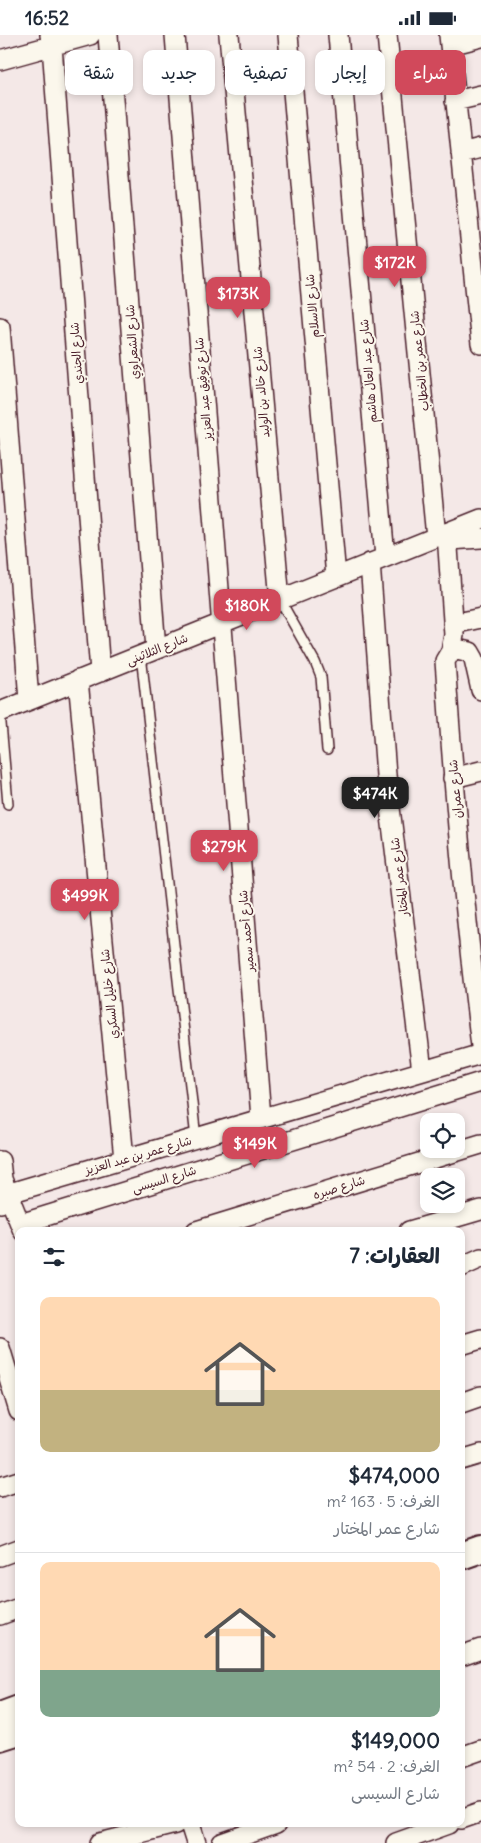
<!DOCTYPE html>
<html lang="ar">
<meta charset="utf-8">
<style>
:root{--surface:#fff;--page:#f2f2f3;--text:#1f2937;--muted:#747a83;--line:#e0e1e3;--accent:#d1495b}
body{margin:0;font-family:Delius,"Playpen Sans Arabic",sans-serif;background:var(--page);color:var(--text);direction:rtl;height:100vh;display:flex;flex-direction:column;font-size:19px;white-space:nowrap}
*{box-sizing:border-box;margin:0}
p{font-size:16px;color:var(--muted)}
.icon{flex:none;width:28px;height:28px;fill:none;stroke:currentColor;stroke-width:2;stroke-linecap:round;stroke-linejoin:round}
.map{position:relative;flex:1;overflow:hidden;direction:ltr}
.details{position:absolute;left:15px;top:1192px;width:450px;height:600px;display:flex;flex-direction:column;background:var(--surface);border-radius:10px;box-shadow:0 2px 8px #0003;direction:rtl}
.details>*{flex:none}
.hud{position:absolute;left:15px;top:15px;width:451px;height:45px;direction:rtl;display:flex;gap:10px}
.tools{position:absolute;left:420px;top:1078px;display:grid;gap:10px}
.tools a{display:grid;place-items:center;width:45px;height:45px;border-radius:10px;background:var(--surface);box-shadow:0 2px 8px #0003;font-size:25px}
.price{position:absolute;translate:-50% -42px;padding:0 11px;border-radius:10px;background:var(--accent);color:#fff;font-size:16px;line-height:32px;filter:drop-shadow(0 1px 2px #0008)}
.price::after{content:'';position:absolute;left:50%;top:30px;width:15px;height:11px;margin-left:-8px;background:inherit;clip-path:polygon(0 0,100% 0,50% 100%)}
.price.current{background:#222;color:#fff}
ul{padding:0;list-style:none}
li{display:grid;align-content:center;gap:10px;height:265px;padding:0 25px}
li+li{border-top:1px solid var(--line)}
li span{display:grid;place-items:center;height:155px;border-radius:10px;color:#555}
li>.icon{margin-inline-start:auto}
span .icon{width:90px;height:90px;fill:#fffc;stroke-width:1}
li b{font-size:21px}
h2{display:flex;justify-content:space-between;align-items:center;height:60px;padding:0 25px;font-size:21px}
.chip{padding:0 18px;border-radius:10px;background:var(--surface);box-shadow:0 2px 8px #0003;font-size:18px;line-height:45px}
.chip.current{background:var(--accent);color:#fff}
.status{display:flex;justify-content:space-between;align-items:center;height:35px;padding:0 25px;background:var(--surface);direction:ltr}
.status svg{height:14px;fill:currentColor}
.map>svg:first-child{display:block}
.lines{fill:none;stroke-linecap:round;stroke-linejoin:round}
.lane-casing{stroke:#4a1f2b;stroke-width:12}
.street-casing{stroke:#4a1f2b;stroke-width:22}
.secondary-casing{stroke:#4a1f2b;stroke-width:30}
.lane{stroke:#fbf7ec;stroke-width:9}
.street{stroke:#fbf7ec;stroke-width:19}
.secondary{stroke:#fbf7ec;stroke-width:26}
.labels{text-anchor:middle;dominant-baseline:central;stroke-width:4;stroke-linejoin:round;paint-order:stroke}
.street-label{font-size:12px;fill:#4a1f2b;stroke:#fbf7ec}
</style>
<div class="status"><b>16:52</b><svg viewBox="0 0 49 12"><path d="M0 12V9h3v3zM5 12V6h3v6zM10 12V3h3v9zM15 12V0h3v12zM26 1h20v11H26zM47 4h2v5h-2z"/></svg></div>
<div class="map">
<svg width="481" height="1808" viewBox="0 0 481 1808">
<rect width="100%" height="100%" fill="#f4e8e7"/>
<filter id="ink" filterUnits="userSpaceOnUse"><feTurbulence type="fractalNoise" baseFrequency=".02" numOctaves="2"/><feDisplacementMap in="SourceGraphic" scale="10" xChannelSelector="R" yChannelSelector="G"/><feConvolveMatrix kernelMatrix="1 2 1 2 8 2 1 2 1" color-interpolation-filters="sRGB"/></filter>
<g filter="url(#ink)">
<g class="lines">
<g class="lane-casing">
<path id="lane" d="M280,565L315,627L321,642L327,715
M141,620L196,1103
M0,677L8,769"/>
</g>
<g class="street-casing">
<path id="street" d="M50,0L52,11L100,637
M108,0L156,614
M175,0L261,1083
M229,0L280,565
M288,0L336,542
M338,0L385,522
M387,0L436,502
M449,0L481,309
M450,10L481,2
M0,25L90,0
M455,66L481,60
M461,118L481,113
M0,292L29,665
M447,498L454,600L451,616L445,626C454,755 465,883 481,1011
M449,505L481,503
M370,528L386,740L422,1036
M453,589L481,583
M451,616L457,614L470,617L474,624L481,655
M78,645L124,1124
M0,677L481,484
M453,743L481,736
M0,1126L2,1144L23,1196
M0,1168L6,1161L13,1157L481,1019
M20,1189L481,1047
M196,1196L481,1109
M409,1196L481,1175
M461,1232L481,1223
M461,1310L481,1304
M0,1313L19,1376
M461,1368L481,1361
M461,1425L481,1419
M0,1452L19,1446
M0,1521L19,1514
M0,1580L19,1573
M461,1621L481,1614
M461,1722L481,1715
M461,1784L481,1777
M190,1789L196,1808
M100,1808L175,1789
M222,1808L276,1789
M396,1808L449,1789"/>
</g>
<g class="secondary-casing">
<path id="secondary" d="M461,1521L481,1514
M0,1681L19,1674
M0,1702L19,1696"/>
</g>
<use href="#lane" class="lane"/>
<use href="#street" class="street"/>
<use href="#secondary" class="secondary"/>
</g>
</g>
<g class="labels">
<g class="street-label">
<text transform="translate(312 271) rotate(-95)">شارع الاسلام</text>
<text transform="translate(132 307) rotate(-94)">شارع الشعراوي</text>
<text transform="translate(76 318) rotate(-94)">شارع الجندي</text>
<text transform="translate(419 326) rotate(-96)">شارع عمر بن الخطاب</text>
<text transform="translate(368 336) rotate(-95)">شارع عبد العال هاشم</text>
<text transform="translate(203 354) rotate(-95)">شارع توفيق عبد العزيز</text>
<text transform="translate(261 357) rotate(-95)">شارع خالد بن الوليد</text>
<text transform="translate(157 614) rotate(-22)">شارع الثلاثينى</text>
<text transform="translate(455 754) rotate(-95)">شارع عمران</text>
<text transform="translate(399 842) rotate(-97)">شارع عمر المختار</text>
<text transform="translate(246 896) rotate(-95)">شارع أحمد سمير</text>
<text transform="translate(109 959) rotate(-96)">شارع خليل السكري</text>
<text transform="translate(138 1120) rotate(-16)">شارع عمر بن عبد العزيز</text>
<text transform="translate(164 1144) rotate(-17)">شارع السيسى</text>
<text transform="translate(339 1152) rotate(-17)">شارع صبره</text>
</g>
</g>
</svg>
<div class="tools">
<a><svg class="icon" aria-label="locate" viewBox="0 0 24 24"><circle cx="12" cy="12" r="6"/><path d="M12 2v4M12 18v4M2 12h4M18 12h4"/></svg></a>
<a><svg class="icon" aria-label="layers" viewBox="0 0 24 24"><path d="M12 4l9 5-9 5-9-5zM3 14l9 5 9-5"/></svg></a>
</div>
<b class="price" style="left:395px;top:253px">$172K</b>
<b class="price" style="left:238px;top:284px">$173K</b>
<b class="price" style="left:247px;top:596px">$180K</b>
<b class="price current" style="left:375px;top:784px">$474K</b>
<b class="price" style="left:224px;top:837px">$279K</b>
<b class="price" style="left:85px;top:886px">$499K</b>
<b class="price" style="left:255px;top:1134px">$149K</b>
<div class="hud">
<a class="chip current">شراء</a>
<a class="chip">إيجار</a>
<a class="chip">تصفية</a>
<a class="chip">جديد</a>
<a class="chip">شقة</a>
</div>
<section class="details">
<h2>العقارات: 7<svg class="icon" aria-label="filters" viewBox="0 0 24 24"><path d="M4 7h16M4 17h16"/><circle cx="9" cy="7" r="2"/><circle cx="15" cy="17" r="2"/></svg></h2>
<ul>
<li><span style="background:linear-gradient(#ffd9b3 60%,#c2b280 0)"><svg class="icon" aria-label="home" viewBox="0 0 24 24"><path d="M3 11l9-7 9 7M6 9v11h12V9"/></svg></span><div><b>$474,000</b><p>الغرف: 5 · 163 m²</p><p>شارع عمر المختار</p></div></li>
<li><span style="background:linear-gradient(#ffd9b3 70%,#7fa58c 0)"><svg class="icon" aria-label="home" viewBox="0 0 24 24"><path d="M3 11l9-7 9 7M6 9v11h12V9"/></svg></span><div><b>$149,000</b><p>الغرف: 2 · 54 m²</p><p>شارع السيسى</p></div></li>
</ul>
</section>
</div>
